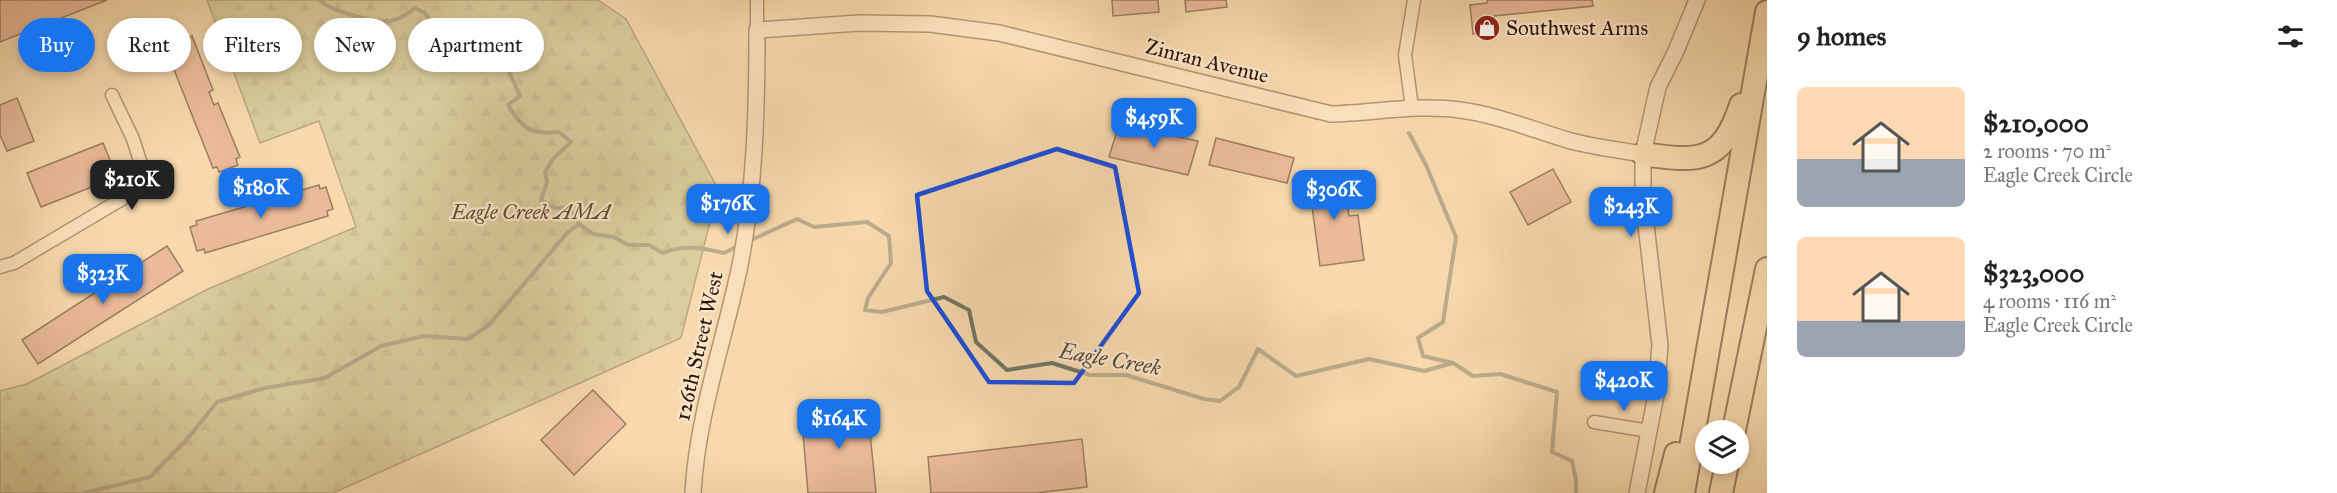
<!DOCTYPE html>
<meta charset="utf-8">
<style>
:root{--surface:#fff;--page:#f2f2f2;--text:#222;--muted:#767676;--accent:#1a73e8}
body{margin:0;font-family:"IM FELL Great Primer",serif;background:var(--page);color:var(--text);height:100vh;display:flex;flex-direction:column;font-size:22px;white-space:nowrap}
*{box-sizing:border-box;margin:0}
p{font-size:20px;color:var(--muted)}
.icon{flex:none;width:33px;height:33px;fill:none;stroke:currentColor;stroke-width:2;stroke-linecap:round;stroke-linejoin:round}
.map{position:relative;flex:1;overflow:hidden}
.details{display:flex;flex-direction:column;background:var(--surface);width:570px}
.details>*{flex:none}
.guide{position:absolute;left:18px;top:18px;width:570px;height:54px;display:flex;gap:12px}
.tools{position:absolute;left:1695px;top:420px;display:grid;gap:12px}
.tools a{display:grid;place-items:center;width:54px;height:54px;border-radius:50%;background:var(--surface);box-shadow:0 3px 9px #0003;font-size:30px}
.price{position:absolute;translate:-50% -51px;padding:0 14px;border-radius:12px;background:var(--accent);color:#fff;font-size:20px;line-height:39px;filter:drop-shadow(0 2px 3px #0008)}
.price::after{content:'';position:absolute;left:50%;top:36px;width:18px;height:14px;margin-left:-9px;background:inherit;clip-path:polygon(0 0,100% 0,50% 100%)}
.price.on{background:#222;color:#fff}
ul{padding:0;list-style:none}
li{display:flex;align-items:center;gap:18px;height:150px;padding:0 30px}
li span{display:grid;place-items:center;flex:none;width:168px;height:120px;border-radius:9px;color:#555}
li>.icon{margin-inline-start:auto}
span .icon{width:72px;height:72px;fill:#fffc;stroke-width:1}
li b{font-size:26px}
h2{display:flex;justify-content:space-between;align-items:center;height:72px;padding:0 30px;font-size:26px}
.tag{padding:0 21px;border-radius:27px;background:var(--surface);box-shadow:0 3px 9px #0003;font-size:21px;line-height:54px}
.tag.on{background:var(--accent);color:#fff}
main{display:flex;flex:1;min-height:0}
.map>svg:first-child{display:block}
.forest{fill:url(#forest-firs);stroke:#736948;stroke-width:1.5}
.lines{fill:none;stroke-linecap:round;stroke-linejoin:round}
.stream{stroke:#717765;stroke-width:4}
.building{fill:#da9583;stroke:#2d1204;stroke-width:1.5}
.minor-casing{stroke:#60442e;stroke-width:15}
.tertiary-casing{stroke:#60442e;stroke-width:18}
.motorway-casing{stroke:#2d1204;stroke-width:26}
.minor{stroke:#fae6ca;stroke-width:12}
.tertiary{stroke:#fae6ca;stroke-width:15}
.motorway{stroke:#f7d9ad;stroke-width:22}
.marked{fill:none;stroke:#1d4ed8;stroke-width:4.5;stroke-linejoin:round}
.labels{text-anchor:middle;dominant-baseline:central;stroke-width:4.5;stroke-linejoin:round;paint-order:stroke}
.poi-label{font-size:21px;fill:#2d1204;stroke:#fae6ca;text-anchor:start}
.street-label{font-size:21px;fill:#2d1204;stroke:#fae6ca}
.park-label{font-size:21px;font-style:italic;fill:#5e4f34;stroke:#fae6ca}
.water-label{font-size:22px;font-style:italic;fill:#554d3c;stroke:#fae6ca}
</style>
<main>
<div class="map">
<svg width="1767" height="493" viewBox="0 0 1767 493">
<defs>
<pattern id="forest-firs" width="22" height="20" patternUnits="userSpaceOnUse" patternTransform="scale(1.5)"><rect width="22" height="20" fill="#b9c08d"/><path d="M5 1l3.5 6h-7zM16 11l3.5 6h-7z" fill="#9fa478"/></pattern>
</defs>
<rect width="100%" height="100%" fill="#f7d9ad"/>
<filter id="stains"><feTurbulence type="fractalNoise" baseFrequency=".00333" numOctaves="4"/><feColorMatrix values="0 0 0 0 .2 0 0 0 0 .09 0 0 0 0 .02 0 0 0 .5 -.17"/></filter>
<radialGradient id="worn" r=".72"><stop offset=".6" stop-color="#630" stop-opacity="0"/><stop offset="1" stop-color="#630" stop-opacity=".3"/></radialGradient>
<path class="forest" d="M207,0H598L626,19L718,189L681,338L333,493H0V391L27,384L208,289L356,227L319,121L260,143Z"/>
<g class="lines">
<path class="stream" d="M320,0C329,11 376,23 390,21C400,19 408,14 415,8L425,13L435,28L430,37L441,61L456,69L465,65L474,70L494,56L506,65L520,96L508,105C522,129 532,135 559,132L571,142L553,159L545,172L547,182L541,200L555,208H570L579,224L593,234L614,237L628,245H649L663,253C683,244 702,248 724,253L740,245
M1409,133L1426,165L1456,237L1443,322L1418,338L1423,356L1453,363L1473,376L1500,374L1557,392L1552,452L1572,461L1576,480V493
M749,241L797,219L814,227L867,222L889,236L891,263L868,298L865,310L882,312L944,297L969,310L976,342L1007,370L1052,363L1090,375H1126L1204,399L1220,401L1239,387L1258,349L1296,376L1369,359L1424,371L1453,363
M84,493L150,477L189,437L217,402L265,388L325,378L381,346L424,336L468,339L489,325L567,233L579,224"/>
</g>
<path class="building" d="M0,0H107L0,42Z
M1112,0H1158L1159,12L1113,16Z
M1185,0H1226L1227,7L1186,12Z
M1487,0H1592L1593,6L1494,16L1495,32L1473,34L1470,5L1487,3Z
M186,31L189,38L192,36L213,90L209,92L214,105L218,103L240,157L236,159L238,165L219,172L217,167L213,168L165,47L170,45L167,38Z
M17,98L34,141L7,151L0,135V105Z
M1119,124L1198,141L1188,175L1109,157Z
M1216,138L1294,158L1287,183L1209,165Z
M103,143L117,177L41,207L27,173Z
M1553,169L1571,202L1528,225L1510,192Z
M1343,173L1349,216L1358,215L1364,260L1320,266L1308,177Z
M319,185L320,189L326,187L333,209L327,211L328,216L205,253L204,249L197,251L190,227L197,225L196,221Z
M167,246L183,271L38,364L22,340Z
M593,390L626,424L574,475L541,440Z
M867,402L876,493H808L801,410Z
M1082,439L1087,487L1036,493H931L928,457Z"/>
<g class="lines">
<g class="minor-casing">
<path id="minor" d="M757,0V30
M1412,108L1405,55L1414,0
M0,267L14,263L149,183L141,164L133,139L112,95
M1594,422L1649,431"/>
</g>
<g class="tertiary-casing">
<path id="tertiary" d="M693,493C697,417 723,345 739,270C755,192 757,110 757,30L859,23L930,24L999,33L1331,114C1374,113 1417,104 1460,110C1498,115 1533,130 1571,141C1594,147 1619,150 1643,154
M1637,493L1656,395L1660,345L1643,199V154L1658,87L1676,51L1697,0"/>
</g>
<g class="motorway-casing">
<path id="motorway" d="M1643,154C1698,162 1722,164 1741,105
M1734,430L1767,269
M1666,493L1676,454
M1683,493L1767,12
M1721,493L1727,464"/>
</g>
<use href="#minor" class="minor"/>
<use href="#tertiary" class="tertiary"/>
<use href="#motorway" class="motorway"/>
</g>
<path d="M0 0H1767V493H0ZM1057,149L1115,167L1139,293L1074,383L989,382L927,291L917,195Z" fill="#f7d9ad" fill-opacity=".55" fill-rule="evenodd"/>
<path class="marked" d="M1057,149L1115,167L1139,293L1074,383L989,382L927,291L917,195Z"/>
<defs>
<g id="shop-disc" transform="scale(1.35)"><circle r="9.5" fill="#8f2418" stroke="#fae6ca"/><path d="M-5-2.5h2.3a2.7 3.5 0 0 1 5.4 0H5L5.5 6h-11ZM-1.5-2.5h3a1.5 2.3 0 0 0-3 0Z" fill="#fff"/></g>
</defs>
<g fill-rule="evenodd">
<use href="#shop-disc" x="1487" y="28"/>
</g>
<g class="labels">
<g class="poi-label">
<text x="1506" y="28">Southwest Arms</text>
</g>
<g class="street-label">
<text transform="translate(1207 61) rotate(14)">Zinran Avenue</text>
<text transform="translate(699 346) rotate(-77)">126th Street West</text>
</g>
<g class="park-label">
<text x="531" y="212">Eagle Creek AMA</text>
</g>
<g class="water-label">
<text transform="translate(1110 359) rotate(10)">Eagle Creek</text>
</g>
</g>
<rect width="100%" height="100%" filter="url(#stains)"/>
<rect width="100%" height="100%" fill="url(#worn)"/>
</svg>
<div class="tools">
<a><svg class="icon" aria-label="layers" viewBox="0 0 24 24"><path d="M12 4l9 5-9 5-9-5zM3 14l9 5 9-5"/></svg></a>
</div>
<b class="price" style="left:1154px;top:149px">$459K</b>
<b class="price on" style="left:132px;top:211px">$210K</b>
<b class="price" style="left:261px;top:219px">$180K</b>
<b class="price" style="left:1334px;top:221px">$306K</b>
<b class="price" style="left:728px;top:235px">$176K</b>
<b class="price" style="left:1631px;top:238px">$243K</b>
<b class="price" style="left:103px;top:305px">$323K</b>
<b class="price" style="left:1624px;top:412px">$420K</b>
<b class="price" style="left:839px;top:450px">$164K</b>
<div class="guide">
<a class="tag on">Buy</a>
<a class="tag">Rent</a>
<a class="tag">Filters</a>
<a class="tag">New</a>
<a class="tag">Apartment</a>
</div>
</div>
<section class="details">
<h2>9 homes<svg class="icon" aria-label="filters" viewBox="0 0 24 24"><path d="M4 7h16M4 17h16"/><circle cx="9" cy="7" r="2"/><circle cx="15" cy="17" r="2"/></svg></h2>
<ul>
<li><span style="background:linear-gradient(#ffd9b3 60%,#9aa5b1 0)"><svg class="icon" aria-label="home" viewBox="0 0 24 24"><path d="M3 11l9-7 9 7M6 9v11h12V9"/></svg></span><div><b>$210,000</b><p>2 rooms · 70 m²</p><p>Eagle Creek Circle</p></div></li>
<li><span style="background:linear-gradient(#ffd9b3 70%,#9aa5b1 0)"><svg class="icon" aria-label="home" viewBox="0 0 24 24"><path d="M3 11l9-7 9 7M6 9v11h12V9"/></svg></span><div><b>$323,000</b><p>4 rooms · 116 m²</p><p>Eagle Creek Circle</p></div></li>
</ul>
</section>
</main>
